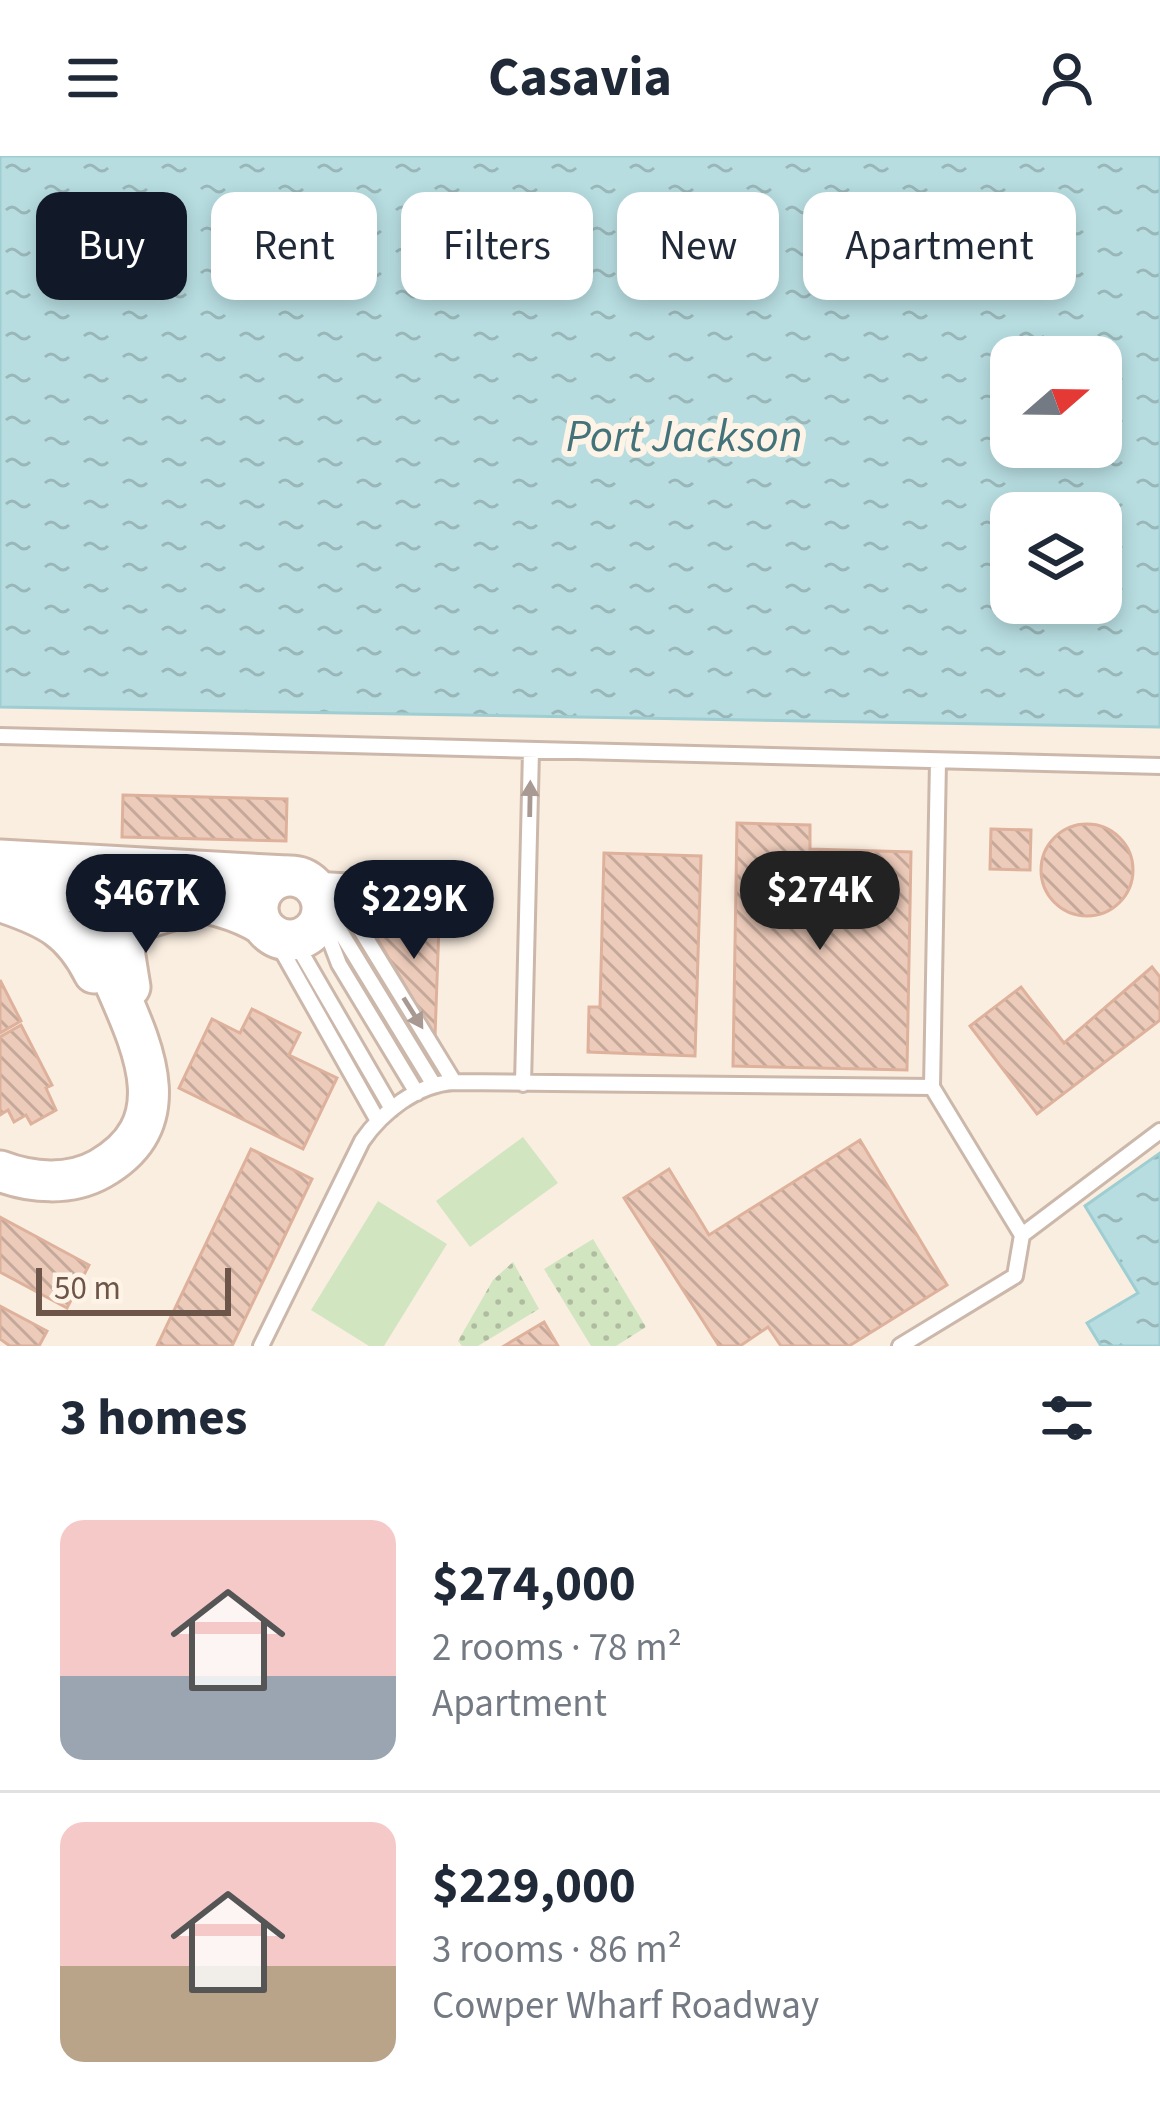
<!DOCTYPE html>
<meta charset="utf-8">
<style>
:root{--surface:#fff;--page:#f6f6f7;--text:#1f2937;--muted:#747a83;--line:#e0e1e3;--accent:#111827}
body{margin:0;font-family:"Source Sans 3",sans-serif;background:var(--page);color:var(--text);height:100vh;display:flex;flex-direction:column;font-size:45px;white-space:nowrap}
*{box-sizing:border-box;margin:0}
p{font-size:39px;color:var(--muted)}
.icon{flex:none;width:66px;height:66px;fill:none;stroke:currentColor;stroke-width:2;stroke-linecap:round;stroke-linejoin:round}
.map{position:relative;height:1190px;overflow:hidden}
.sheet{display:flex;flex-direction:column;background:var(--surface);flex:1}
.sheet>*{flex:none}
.guide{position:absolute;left:36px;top:36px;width:1089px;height:108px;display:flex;gap:24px}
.needle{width:78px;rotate:70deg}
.fabs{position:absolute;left:990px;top:180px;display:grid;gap:24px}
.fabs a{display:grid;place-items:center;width:132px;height:132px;border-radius:24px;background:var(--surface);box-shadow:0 6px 18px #0003;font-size:60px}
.scale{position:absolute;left:36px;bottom:30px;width:195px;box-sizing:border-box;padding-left:12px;border:6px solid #6e554a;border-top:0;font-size:33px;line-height:42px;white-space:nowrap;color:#6e554a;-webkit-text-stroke:9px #fdf3e6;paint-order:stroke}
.price{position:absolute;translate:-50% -102px;padding:0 27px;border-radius:42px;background:var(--accent);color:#fff;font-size:39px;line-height:78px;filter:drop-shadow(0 3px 6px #0008)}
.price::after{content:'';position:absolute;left:50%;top:72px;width:36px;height:27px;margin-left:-18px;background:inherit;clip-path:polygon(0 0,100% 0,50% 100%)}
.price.current{background:#222;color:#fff}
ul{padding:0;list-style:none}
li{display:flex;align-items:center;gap:36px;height:300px;padding:0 60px}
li+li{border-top:3px solid var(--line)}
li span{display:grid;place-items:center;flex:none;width:336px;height:240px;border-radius:24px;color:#555}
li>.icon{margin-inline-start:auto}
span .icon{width:144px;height:144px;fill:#fffc;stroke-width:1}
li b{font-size:51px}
h2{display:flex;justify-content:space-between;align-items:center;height:144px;padding:0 60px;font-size:51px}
.pill{padding:0 42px;border-radius:24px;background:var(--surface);box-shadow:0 6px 18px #0003;font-size:42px;line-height:108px}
.pill.current{background:var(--accent);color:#fff}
header{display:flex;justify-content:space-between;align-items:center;height:156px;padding:0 60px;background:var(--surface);font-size:54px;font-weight:700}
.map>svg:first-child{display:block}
.grass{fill:url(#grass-dots)}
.garden{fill:#d2e5c1}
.water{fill:url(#water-ripples);stroke:#9ecdd2;stroke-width:3;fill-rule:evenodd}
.building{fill:url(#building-back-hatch);stroke:#deb19c;stroke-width:3}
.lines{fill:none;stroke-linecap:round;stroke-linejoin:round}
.lane-casing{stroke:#cbb8ab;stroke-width:20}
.secondary-casing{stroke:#ceb7a9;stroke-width:45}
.lane{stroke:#fff;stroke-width:14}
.secondary{stroke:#fff;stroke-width:39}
.oneway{fill:#a89992}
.labels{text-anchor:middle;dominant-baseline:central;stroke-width:12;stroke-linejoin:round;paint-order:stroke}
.water-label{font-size:45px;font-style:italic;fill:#43737a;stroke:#fdf3e6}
</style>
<header><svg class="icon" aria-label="menu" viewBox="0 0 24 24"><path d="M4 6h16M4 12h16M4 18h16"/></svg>Casavia<svg class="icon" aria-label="person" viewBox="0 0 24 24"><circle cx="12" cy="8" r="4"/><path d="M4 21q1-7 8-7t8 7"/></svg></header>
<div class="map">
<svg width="1160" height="1190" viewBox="0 0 1160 1190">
<defs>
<pattern id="grass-dots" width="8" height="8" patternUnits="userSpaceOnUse" patternTransform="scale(3)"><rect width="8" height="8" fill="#d2e5c1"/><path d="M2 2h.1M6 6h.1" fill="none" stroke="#afbc9f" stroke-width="1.8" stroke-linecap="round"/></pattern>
<pattern id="water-ripples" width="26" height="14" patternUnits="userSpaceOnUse" patternTransform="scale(3)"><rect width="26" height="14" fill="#b7dde1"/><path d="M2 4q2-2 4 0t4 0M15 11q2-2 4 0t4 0" fill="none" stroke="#99b6b8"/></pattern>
<pattern id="building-back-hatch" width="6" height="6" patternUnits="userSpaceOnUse" patternTransform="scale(3)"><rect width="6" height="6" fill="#edcbba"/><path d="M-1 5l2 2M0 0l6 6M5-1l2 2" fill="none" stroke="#c4a899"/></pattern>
</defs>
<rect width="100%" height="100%" fill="#faeee0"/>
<path class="grass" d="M593,1083L646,1171L616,1190H591L544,1113Z
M513,1106L539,1153L478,1190H462L458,1185L493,1124Z"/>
<path class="garden" d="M523,981L558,1027L470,1091L436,1045Z
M378,1045L447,1088L384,1190H369L311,1154Z"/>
<path class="water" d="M0,0H1160V571L0,551ZM1101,201V291H1011V201ZM1101,357V447H1011V357Z
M1160,997V1190H1101L1087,1167L1138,1137L1085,1050Z"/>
<path class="building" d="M123,639L287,643L286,685L122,681Z
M737,667L810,669V693L911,696L907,914L733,910Z
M1041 714a46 46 0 1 1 92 0a46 46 0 1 1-92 0Z
M991,673L1031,674L1030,714L990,713Z
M604,697L701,700L695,900L588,896L589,851H600Z
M368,768L439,769L435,880L378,784Z
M1152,811L1160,821V864L1037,958L970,870L1021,831L1064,887Z
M0,824L21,865L0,877Z
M252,853L300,877L289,899L337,922L303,993L179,932L212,863L240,877Z
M21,869L52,929L46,932L56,954L31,968L26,959L14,966L8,954L0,959V881Z
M860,984L947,1129L849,1190H781L768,1171L740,1190H719L624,1042L669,1013L709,1079Z
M251,993L312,1023L232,1190H157Z
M0,1061L89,1109L67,1152L0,1116Z
M0,1150L47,1175L39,1190H10L0,1183Z
M544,1166L558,1190H504Z"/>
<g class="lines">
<g class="lane-casing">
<path id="lane" d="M0,580L1160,610
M938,605L932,931L1022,1079
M304,723L393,728
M318,735L353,761L454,926
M321,744L434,929
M321,761L339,808L417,937
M273,779L377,963
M294,784L392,953
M523,928L531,595
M261,1190L362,985C382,956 417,928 454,926L932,931
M900,1190L1015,1120L1022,1079L1160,975"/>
</g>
<g class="secondary-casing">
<path id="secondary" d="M0,704L287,720
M258 752a32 32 0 1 1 64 0a32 32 0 1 1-64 0Z
M0,734C75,738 199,728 263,769
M2,746C47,761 72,773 94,817
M130,831L124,794L128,774L146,762L185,750
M0,1015C31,1027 70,1030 100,1013C204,954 111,845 93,768C89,751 94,729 95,712"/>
</g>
<use href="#lane" class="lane"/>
<use href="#secondary" class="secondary"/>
</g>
<defs><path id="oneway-solid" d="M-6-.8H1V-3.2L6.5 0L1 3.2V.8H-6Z" transform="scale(3)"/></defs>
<g class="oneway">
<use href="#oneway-solid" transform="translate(530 643) rotate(-89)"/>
<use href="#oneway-solid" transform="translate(413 857) rotate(58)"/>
</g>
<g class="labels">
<g class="water-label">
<text x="684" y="281">Port Jackson</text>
</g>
</g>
</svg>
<div class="fabs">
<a><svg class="needle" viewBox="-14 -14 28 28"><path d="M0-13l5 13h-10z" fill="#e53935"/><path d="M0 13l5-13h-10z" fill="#747a83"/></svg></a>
<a><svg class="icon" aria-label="layers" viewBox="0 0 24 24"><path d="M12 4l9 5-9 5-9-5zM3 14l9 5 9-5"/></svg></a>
</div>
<div class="scale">50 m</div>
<b class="price current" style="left:820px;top:797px">$274K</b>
<b class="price" style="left:146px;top:800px">$467K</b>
<b class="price" style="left:414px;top:806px">$229K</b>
<div class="guide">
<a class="pill current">Buy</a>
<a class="pill">Rent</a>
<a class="pill">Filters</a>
<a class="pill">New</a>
<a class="pill">Apartment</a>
</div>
</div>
<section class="sheet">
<h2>3 homes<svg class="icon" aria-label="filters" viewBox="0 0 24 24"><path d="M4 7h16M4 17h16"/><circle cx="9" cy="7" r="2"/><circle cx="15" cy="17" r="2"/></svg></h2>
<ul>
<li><span style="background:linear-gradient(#f6c9c9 65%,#9aa5b1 0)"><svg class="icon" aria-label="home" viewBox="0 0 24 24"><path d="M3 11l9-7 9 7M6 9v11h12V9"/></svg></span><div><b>$274,000</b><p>2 rooms · 78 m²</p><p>Apartment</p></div></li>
<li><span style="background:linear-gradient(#f6c9c9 60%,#b9a48a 0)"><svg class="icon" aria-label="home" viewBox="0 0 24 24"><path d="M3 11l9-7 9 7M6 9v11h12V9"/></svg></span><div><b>$229,000</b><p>3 rooms · 86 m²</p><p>Cowper Wharf Roadway</p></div></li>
</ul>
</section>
